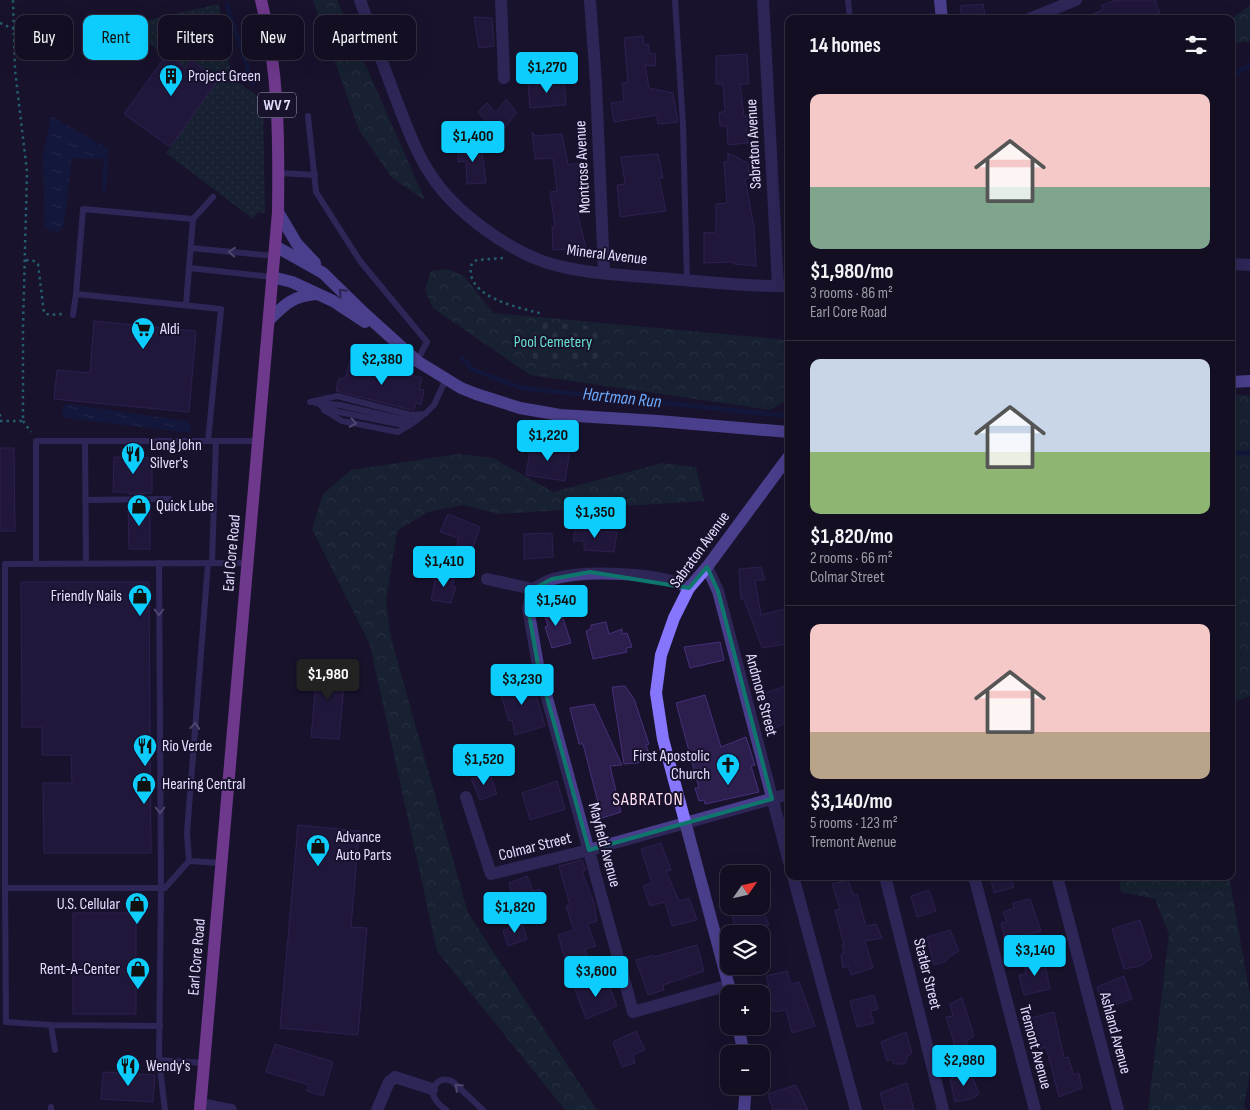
<!DOCTYPE html>
<meta charset="utf-8">
<style>
:root{--surface:#130e22;--page:#201c2f;--text:#f1f3f6;--muted:#9d9ca5;--line:#322e40;--accent:#0ccdfd}
body{margin:0;font-family:"Sofia Sans Condensed",sans-serif;background:var(--page);color:var(--text);height:100vh;display:flex;flex-direction:column;font-size:19px;white-space:nowrap}
*{box-sizing:border-box;margin:0}
p{font-size:16px;color:var(--muted)}
.icon{flex:none;width:28px;height:28px;fill:none;stroke:currentColor;stroke-width:2;stroke-linecap:round;stroke-linejoin:round}
.map{position:relative;flex:1;overflow:hidden}
.details{position:absolute;left:785px;top:15px;width:450px;height:865px;display:flex;flex-direction:column;background:var(--surface);border-radius:10px;box-shadow:0 5px 20px #0002,0 0 0 1px var(--line)}
.details>*{flex:none}
.top-card{position:absolute;left:15px;top:15px;width:475px;height:45px;display:flex;gap:10px}
.needle{width:32px;rotate:56deg}
.controls{position:absolute;left:720px;top:865px;display:grid;gap:10px}
.controls a{display:grid;place-items:center;width:50px;height:50px;border-radius:10px;background:var(--surface);box-shadow:0 5px 20px #0002,0 0 0 1px var(--line);font-size:25px}
.price{position:absolute;translate:-50% -42px;padding:0 11px;border-radius:5px;background:var(--accent);color:#111;font-size:16px;line-height:32px;filter:drop-shadow(0 1px 2px #0008)}
.price::after{content:'';position:absolute;left:50%;top:30px;width:15px;height:11px;margin-left:-8px;background:inherit;clip-path:polygon(0 0,100% 0,50% 100%)}
.price.selected{background:#222;color:#fff}
ul{padding:0;list-style:none}
li{display:grid;align-content:center;gap:10px;height:265px;padding:0 25px}
li+li{border-top:1px solid var(--line)}
li span{display:grid;place-items:center;height:155px;border-radius:10px;color:#555}
li>.icon{margin-inline-start:auto}
span .icon{width:90px;height:90px;fill:#fffc;stroke-width:1}
li b{font-size:21px}
h2{display:flex;justify-content:space-between;align-items:center;height:60px;padding:0 25px;font-size:21px}
.chip{padding:0 18px;border-radius:10px;background:var(--surface);box-shadow:0 5px 20px #0002,0 0 0 1px var(--line);font-size:18px;line-height:45px}
.chip.selected{background:var(--accent);color:#111}
.map>svg:first-child{display:block}
.grass{fill:url(#grass-dots)}
.forest{fill:url(#forest-crowns)}
.cemetery{fill:url(#cemetery-stones)}
.water{fill:url(#water-ripples)}
.lines{fill:none;stroke-linecap:round;stroke-linejoin:round}
.stream{stroke:#0c1d4c;stroke-width:4.5}
.building{fill:#2c1e4d;stroke:#463079}
.path{stroke:#32b9be;stroke-width:2.5;stroke-dasharray:2.5 4;stroke-linecap:butt}
.lane{stroke:#483e8b;stroke-width:6}
.street{stroke:#483e8b;stroke-width:12}
.secondary{stroke:#8676fe;stroke-width:12}
.primary{stroke:#d466fe;stroke-width:12}
.oneway{stroke:#8f86bf}
.oneway2{stroke:#453a81}
.marked{fill:none;stroke:#0f766e;stroke-width:4;stroke-linejoin:round}
.labels{text-anchor:middle;dominant-baseline:central;stroke-width:4;stroke-linejoin:round;paint-order:stroke}
.shield{fill:#19122d;stroke:#a8a1c0;stroke-width:1}
.shield-label{font-size:15px;font-weight:bold;fill:#e5deff}
.poi-label{font-size:16px;fill:#e5deff;stroke:#19122d;text-anchor:start}
.street-label{font-size:16px;fill:#e5deff;stroke:#19122d}
.park-label{font-size:16px;fill:#68e0ce;stroke:#19122d}
.water-label{font-size:18px;font-style:italic;fill:#6dacfe;stroke:#19122d}
.neighbourhood-label{font-size:18px;letter-spacing:1px;fill:#ffe0f0;stroke:#19122d}
</style>
<div class="map">
<svg width="1250" height="1110" viewBox="0 0 1250 1110">
<defs>
<pattern id="grass-dots" width="8" height="8" patternUnits="userSpaceOnUse" patternTransform="scale(1.25)"><rect width="8" height="8" fill="#153437"/><path d="M2 2h.1M6 6h.1" fill="none" stroke="#375155" stroke-width="1.8" stroke-linecap="round"/></pattern>
<pattern id="forest-crowns" width="20" height="18" patternUnits="userSpaceOnUse" patternTransform="scale(1.25)"><rect width="20" height="18" fill="#153437"/><path d="M2 6a3 3 0 1 1 6 0M12 15a3 3 0 1 1 6 0" fill="none" stroke="#375155"/></pattern>
<pattern id="cemetery-stones" width="16" height="16" patternUnits="userSpaceOnUse" patternTransform="scale(1.25)"><rect width="16" height="16" fill="#153437"/><path d="M2 7V4a2 2 0 0 1 4 0v3zM10 15v-3a2 2 0 0 1 4 0v3z" fill="#375155"/></pattern>
<pattern id="water-ripples" width="26" height="14" patternUnits="userSpaceOnUse" patternTransform="scale(1.25)"><rect width="26" height="14" fill="#0c1d4c"/><path d="M2 4q2-2 4 0t4 0M15 11q2-2 4 0t4 0" fill="none" stroke="#2f3d67"/></pattern>
</defs>
<rect width="100%" height="100%" fill="#19122d"/>
<path class="grass" d="M219,4L232,78L263,100L265,213L258,212L253,219L166,153L218,80L191,60L185,68L143,40L138,22Z"/>
<path class="forest" d="M313,0H337L425,200L392,178L359,130Z
M1250,5V41L1231,44V19Z
M448,269L464,276L493,313L789,340V399L771,410L530,375L433,308L425,290L431,271Z
M1231,395H1250V696L1236,701L1231,712Z
M459,454L493,458L553,492L662,463L696,467L704,501L499,514L463,505L428,512L397,531L386,602L391,638L468,913L597,1110H565L437,951L370,645L312,529L323,494L351,470Z
M1119,876H1229L1250,995V1073L1244,1107L1248,1110H1148L1169,934L1155,899L1121,892Z"/>
<path class="cemetery" d="M537,321L597,327L601,348L593,366L534,360L526,339Z"/>
<path class="water" d="M51,116L109,149L101,159L72,158L64,224L62,229L58,233L45,229L43,155Z
M68,404L185,421L190,424L191,429L188,432H182L66,418C61,414 61,411 63,406Z"/>
<g class="lines">
<path class="stream" d="M227,5L253,84
M1231,77L1250,65
M104,189L106,158L105,155
M462,358L472,369L521,388L789,416
M1231,453H1250"/>
</g>
<path class="building" d="M1115,0H1155L1160,14L1148,19H1083L1104,9L1101,6Z
M983,4L986,19H962L960,6Z
M474,17L492,18L494,46L479,48Z
M643,36L644,45L648,44L650,54L655,53L656,66L645,65L649,88L673,93L678,122L658,124L657,115L614,122L611,103L624,101L622,83L628,82L624,38Z
M167,54L185,68L191,60L218,80L170,147L124,114Z
M747,54L749,84H740L744,116H748L750,127L746,128L748,143L728,145L727,126H720L719,113L725,111L723,84H716V56Z
M564,80L566,105L530,108L528,82Z
M506,99L517,113L498,135L478,112L487,103L496,113Z
M532,132L535,136L562,134L568,165L578,163L582,211H577L586,248L553,250L552,227H555L550,192L557,191L553,158L535,159Z
M481,144L486,183L467,184L466,161L458,162L459,146Z
M728,153L748,163L749,178L745,179L754,227L756,266L734,264V262L704,263V233L716,232V204L727,203L724,162H728Z
M658,154L663,178H659L666,211L620,217L617,185L625,184L621,157Z
M94,321L196,331L189,412L54,399L57,370L90,373Z
M350,360L422,378L419,389L424,390L421,405L416,403L414,410H411L336,391L339,378L345,379Z
M531,444L570,450L565,481L526,475Z
M0,448H14L15,531H0Z
M114,457L152,458V493L128,494V492H113Z
M128,504H150V549H129Z
M448,514L480,527L471,553L457,550L458,538L440,532Z
M576,525H589L591,531L617,532L614,552L584,550V541H573Z
M552,533L553,557L524,559V534Z
M761,567L765,580H755L761,615L785,609L789,620V632L785,634L787,644L762,648L744,599H741L739,569Z
M437,571L455,576L452,586L456,587L451,603L431,600Z
M21,582H149L151,853H44L43,783H72L71,755H42V727H22Z
M555,603L556,612H561L571,643L552,648L545,627L548,626L542,607Z
M606,622L609,634L622,629V634L627,633L632,647L626,648L627,652L593,659L586,631L591,629V625Z
M720,642L724,660L690,668L684,647Z
M318,662L346,665L339,739L311,737Z
M531,678L545,726L515,735L512,720L509,721L499,688Z
M789,684V722L773,729L767,712L763,714L758,696Z
M625,686L634,699L649,744L646,745L650,756L638,763L624,764L612,687Z
M705,695L721,747L746,737L755,765L751,766L759,792L705,804L704,800L699,801L695,788H699L676,703Z
M594,704L622,765L610,766L621,812L602,818L583,744H579L570,708Z
M489,772L497,794L480,800L471,779Z
M557,781L565,809L530,820L522,793Z
M298,825L359,831L351,927L367,928L358,1035L280,1028Z
M661,843L671,870L666,871L679,901L689,898L697,920L672,926L665,902L650,906L643,886L652,883L641,849Z
M582,860L586,870L582,871L594,903L597,921L587,924L596,946L585,949L587,957L567,965L558,935L574,930L566,906L570,905L559,866Z
M527,876L533,891L540,889L543,901L516,909L509,883Z
M990,876H1010L1014,887L994,893Z
M848,880L854,896L857,894L866,926L876,924L882,938L865,941L873,968L851,975L848,966L843,968L841,955L844,953L842,945H844L835,910L840,909L832,884Z
M929,890L936,911L917,917L911,896Z
M1030,899L1041,931L1005,941L1001,923L1007,922L1003,912L1014,908L1013,903Z
M732,906H761L769,925L737,934L731,912L734,911Z
M73,913H136V1014H73Z
M521,920L527,939L508,946L503,931Z
M1140,920L1152,958L1140,966L1124,969L1112,929Z
M950,930L959,951L950,956L946,961L934,965L927,937Z
M697,945L704,971L663,985L664,990L648,995L636,960L654,955V957Z
M1044,959L1050,989L1024,995L1019,975L1026,974L1024,962Z
M787,971L791,984L799,982L815,1026L792,1033L786,1010L773,1012L764,987L769,986L766,976Z
M1124,976L1132,999L1109,1007L1108,1003L1103,1005L1097,987Z
M606,977L617,1006L586,1019L575,989Z
M874,995L878,1009L870,1011L874,1023L857,1027L850,1001Z
M962,998L974,1036L966,1041L968,1045L956,1049L946,1017L953,1016L950,1004Z
M1054,1012L1064,1058L1068,1057L1074,1075L1079,1073L1082,1088L1059,1097L1046,1047L1040,1049L1031,1018Z
M636,1031L645,1050L633,1055L635,1063L622,1067L613,1042Z
M906,1032L912,1053L907,1057L905,1064H894L892,1059L887,1061L881,1042Z
M275,1044L333,1062L323,1096L307,1091L309,1085L266,1072Z
M970,1071L979,1094L971,1099L955,1102L950,1079Z
M103,1072L155,1075L153,1102L101,1099Z
M907,1083L914,1110H885L880,1093Z
M796,1085L808,1110H773L768,1094Z"/>
<g class="lines">
<path class="path" d="M0,23L14,29
M503,258L477,260L472,263C461,297 521,308 543,314
M26,260L34,261L38,264L44,313L50,315L62,314
M0,414V421
M0,421H23V327L27,172L15,70L13,0
M23,421L31,432"/>
<path class="lane" d="M675,0L683,125L687,280
M848,0L850,19
M308,116L316,192L360,261L427,342L417,361
M279,173L315,175
M193,219L83,209L76,294L221,309L208,441
M191,248L274,256
M189,268L272,277
M186,305L193,219L213,197
M73,315L76,294
M310,402L337,396L411,415L425,414L434,405L446,379
M316,403L340,405L414,422L422,416
M321,406L339,412L408,426L414,422
M324,410L342,421L398,432L408,426
M85,441L86,563
M85,500L169,499
M159,563L161,888L159,1060L165,1110
M212,563L216,441
M36,564V441H258
M189,861L187,833L208,563
M221,863L189,861L165,888H5V564L248,563
M5,888L6,1022L51,1025L160,1026
M51,1025L55,1050
M159,1060L204,1063
M51,1110V1107
M446,1110C438,1104 433,1099 432,1089C438,1081 442,1077 452,1081L483,1110"/>
<path class="street" d="M360,0C374,39 388,79 403,117C411,137 419,158 431,175C454,211 507,250 548,263C587,275 631,275 671,279C710,282 750,287 789,286
M501,0L504,78
M590,0L596,83L604,272
M763,0L778,286
M1029,19L1076,0
M1231,264L1250,265
M707,567L718,591L789,862
M487,579L533,589C539,586 546,581 553,579C584,570 662,572 689,588
M533,589L528,608L538,665L633,1012L729,985
M466,797L491,874L589,850L789,794
M793,876L856,1110
M885,876L943,1110
M974,876L1035,1110
M1057,876L1118,1110
M200,1104L231,1110
M377,1110L389,1082L395,1077L432,1089"/>
<path class="secondary" d="M940,0L942,19
M278,212L297,244L315,263
M275,246L323,273L364,313L417,361L461,388L476,394L520,408L560,415L658,421L789,432
M272,277L292,282L333,301L365,322
M269,320C285,304 293,296 316,294
M1231,382L1250,381
M731,994L663,739L656,693L661,655L674,618L689,588L707,567L789,456
M738,1026L744,1054
M744,1110L746,1086"/>
<path class="primary" d="M200,1110L278,212C279,141 279,70 261,0"/>
</g>
<defs><path id="oneway-chevron" d="M-2-3.5L2.5 0L-2 3.5" fill="none" stroke-width="1.6" stroke-linecap="round" stroke-linejoin="round" transform="scale(1.25)"/></defs>
<g class="oneway">
<use href="#oneway-chevron" transform="translate(232 252) rotate(-175)"/>
<use href="#oneway-chevron" transform="translate(353 423) rotate(12)"/>
<use href="#oneway-chevron" transform="translate(159 612) rotate(90)"/>
<use href="#oneway-chevron" transform="translate(195 726) rotate(-85)"/>
<use href="#oneway-chevron" transform="translate(160 810) rotate(90)"/>
<use href="#oneway-chevron" transform="translate(458 1087) rotate(-137)"/>
</g>
<use class="oneway2" href="#oneway-chevron" transform="translate(342 292) rotate(-135)"/>
<path d="M0 0H1250V1110H0ZM707,567L718,591L772,799L589,850L538,665L528,608L533,589L552,579L590,572L689,588Z" fill="#19122d" fill-opacity=".55" fill-rule="evenodd"/>
<path class="marked" d="M707,567L718,591L772,799L589,850L538,665L528,608L533,589L552,579L590,572L689,588Z"/>
<defs>
<g id="building-pin" transform="scale(1.25)"><path d="M0 17L-7.5 6A9.5 9.5 0 1 1 7.5 6Z" fill="#0ccdfd" stroke="#19122d"/><path d="M-4-6H4V6H1V3H-1V6H-4ZM-2.5-4.3h1.7v1.8h-1.7ZM.8-4.3h1.7v1.8H.8ZM-2.5-1h1.7V.8h-1.7ZM.8-1h1.7V.8H.8Z" fill="#111"/></g>
<g id="supermarket-pin" transform="scale(1.25)"><path d="M0 17L-7.5 6A9.5 9.5 0 1 1 7.5 6Z" fill="#0ccdfd" stroke="#19122d"/><path d="M-6-5.5h2.5l.6 2H6L4.5 2H-2.5L-4.4-4H-6ZM-1.5 3.2a1.3 1.3 0 1 0 .1 0ZM3 3.2a1.3 1.3 0 1 0 .1 0Z" fill="#111"/></g>
<g id="restaurant-pin" transform="scale(1.25)"><path d="M0 17L-7.5 6A9.5 9.5 0 1 1 7.5 6Z" fill="#0ccdfd" stroke="#19122d"/><path d="M-5-6h1v4h1v-4h1v4h1v-4h1v5L-1.5 .5V6h-2V.5L-5-1ZM5-6V6H3V1.5H1.5Q1.5-4 5-6Z" fill="#111"/></g>
<g id="shop-pin" transform="scale(1.25)"><path d="M0 17L-7.5 6A9.5 9.5 0 1 1 7.5 6Z" fill="#0ccdfd" stroke="#19122d"/><path d="M-5-2.5h2.3a2.7 3.5 0 0 1 5.4 0H5L5.5 6h-11ZM-1.5-2.5h3a1.5 2.3 0 0 0-3 0Z" fill="#111"/></g>
<g id="church-pin" transform="scale(1.25)"><path d="M0 17L-7.5 6A9.5 9.5 0 1 1 7.5 6Z" fill="#0ccdfd" stroke="#19122d"/><path d="M-1.2-6h2.4v3.5h3.3v2.4h-3.3V6h-2.4V-.1h-3.3v-2.4h3.3Z" fill="#111"/></g>
</defs>
<g fill-rule="evenodd">
<use href="#building-pin" x="171" y="76"/>
<use href="#supermarket-pin" x="143" y="329"/>
<use href="#restaurant-pin" x="133" y="454"/>
<use href="#shop-pin" x="139" y="506"/>
<use href="#shop-pin" x="140" y="596"/>
<use href="#restaurant-pin" x="145" y="746"/>
<use href="#church-pin" x="728" y="765"/>
<use href="#shop-pin" x="144" y="784"/>
<use href="#shop-pin" x="318" y="846"/>
<use href="#shop-pin" x="137" y="904"/>
<use href="#shop-pin" x="138" y="969"/>
<use href="#restaurant-pin" x="128" y="1066"/>
</g>
<g class="labels">
<rect class="shield" x="258" y="92.5" width="38" height="25" rx="4"/>
<g class="shield-label">
<text x="277" y="105">WV 7</text>
</g>
<g class="poi-label">
<text x="188" y="76">Project Green</text>
<text x="160" y="329">Aldi</text>
<text x="150" y="445">Long John<tspan x="150" dy="18">Silver's</tspan></text>
<text x="156" y="506">Quick Lube</text>
<text x="122" y="596" text-anchor="end">Friendly Nails</text>
<text x="162" y="746">Rio Verde</text>
<text x="710" y="756" text-anchor="end">First Apostolic<tspan x="710" dy="18">Church</tspan></text>
<text x="162" y="784">Hearing Central</text>
<text x="336" y="837">Advance<tspan x="336" dy="18">Auto Parts</tspan></text>
<text x="120" y="904" text-anchor="end">U.S. Cellular</text>
<text x="120" y="969" text-anchor="end">Rent-A-Center</text>
<text x="146" y="1066">Wendy's</text>
</g>
<g class="street-label">
<text transform="translate(754 144) rotate(-93)">Sabraton Avenue</text>
<text transform="translate(583 167) rotate(-93)">Montrose Avenue</text>
<text transform="translate(607 255) rotate(7)">Mineral Avenue</text>
<text transform="translate(700 550) rotate(-54)">Sabraton Avenue</text>
<text transform="translate(232 553) rotate(-85)">Earl Core Road</text>
<text transform="translate(761 695) rotate(75)">Andmore Street</text>
<text transform="translate(604 845) rotate(75)">Mayfield Avenue</text>
<text transform="translate(535 847) rotate(-14)">Colmar Street</text>
<text transform="translate(197 957) rotate(-85)">Earl Core Road</text>
<text transform="translate(927 974) rotate(76)">Statler Street</text>
<text transform="translate(1115 1033) rotate(75)">Ashland Avenue</text>
<text transform="translate(1035 1047) rotate(75)">Tremont Avenue</text>
</g>
<g class="park-label">
<text x="553" y="342">Pool Cemetery</text>
</g>
<g class="water-label">
<text transform="translate(622 398) rotate(6)">Hartman Run</text>
</g>
<g class="neighbourhood-label">
<text x="648" y="799">SABRATON</text>
</g>
</g>
</svg>
<div class="controls">
<a><svg class="needle" viewBox="-14 -14 28 28"><path d="M0-13l5 13h-10z" fill="#e53935"/><path d="M0 13l5-13h-10z" fill="#9d9ca5"/></svg></a>
<a><svg class="icon" aria-label="layers" viewBox="0 0 24 24"><path d="M12 4l9 5-9 5-9-5zM3 14l9 5 9-5"/></svg></a>
<a>+</a>
<a>−</a>
</div>
<b class="price" style="left:547px;top:94px">$1,270</b>
<b class="price" style="left:473px;top:163px">$1,400</b>
<b class="price" style="left:382px;top:386px">$2,380</b>
<b class="price" style="left:548px;top:462px">$1,220</b>
<b class="price" style="left:595px;top:539px">$1,350</b>
<b class="price" style="left:444px;top:588px">$1,410</b>
<b class="price" style="left:556px;top:627px">$1,540</b>
<b class="price selected" style="left:328px;top:701px">$1,980</b>
<b class="price" style="left:522px;top:706px">$3,230</b>
<b class="price" style="left:484px;top:786px">$1,520</b>
<b class="price" style="left:515px;top:934px">$1,820</b>
<b class="price" style="left:1035px;top:977px">$3,140</b>
<b class="price" style="left:596px;top:998px">$3,600</b>
<b class="price" style="left:964px;top:1087px">$2,980</b>
<div class="top-card">
<a class="chip">Buy</a>
<a class="chip selected">Rent</a>
<a class="chip">Filters</a>
<a class="chip">New</a>
<a class="chip">Apartment</a>
</div>
<section class="details">
<h2>14 homes<svg class="icon" aria-label="filters" viewBox="0 0 24 24"><path d="M4 7h16M4 17h16"/><circle cx="9" cy="7" r="2"/><circle cx="15" cy="17" r="2"/></svg></h2>
<ul>
<li><span style="background:linear-gradient(#f6c9c9 60%,#7fa58c 0)"><svg class="icon" aria-label="home" viewBox="0 0 24 24"><path d="M3 11l9-7 9 7M6 9v11h12V9"/></svg></span><div><b>$1,980/mo</b><p>3 rooms · 86 m²</p><p>Earl Core Road</p></div></li>
<li><span style="background:linear-gradient(#c9d6e8 60%,#8fb573 0)"><svg class="icon" aria-label="home" viewBox="0 0 24 24"><path d="M3 11l9-7 9 7M6 9v11h12V9"/></svg></span><div><b>$1,820/mo</b><p>2 rooms · 66 m²</p><p>Colmar Street</p></div></li>
<li><span style="background:linear-gradient(#f6c9c9 70%,#b9a48a 0)"><svg class="icon" aria-label="home" viewBox="0 0 24 24"><path d="M3 11l9-7 9 7M6 9v11h12V9"/></svg></span><div><b>$3,140/mo</b><p>5 rooms · 123 m²</p><p>Tremont Avenue</p></div></li>
</ul>
</section>
</div>
